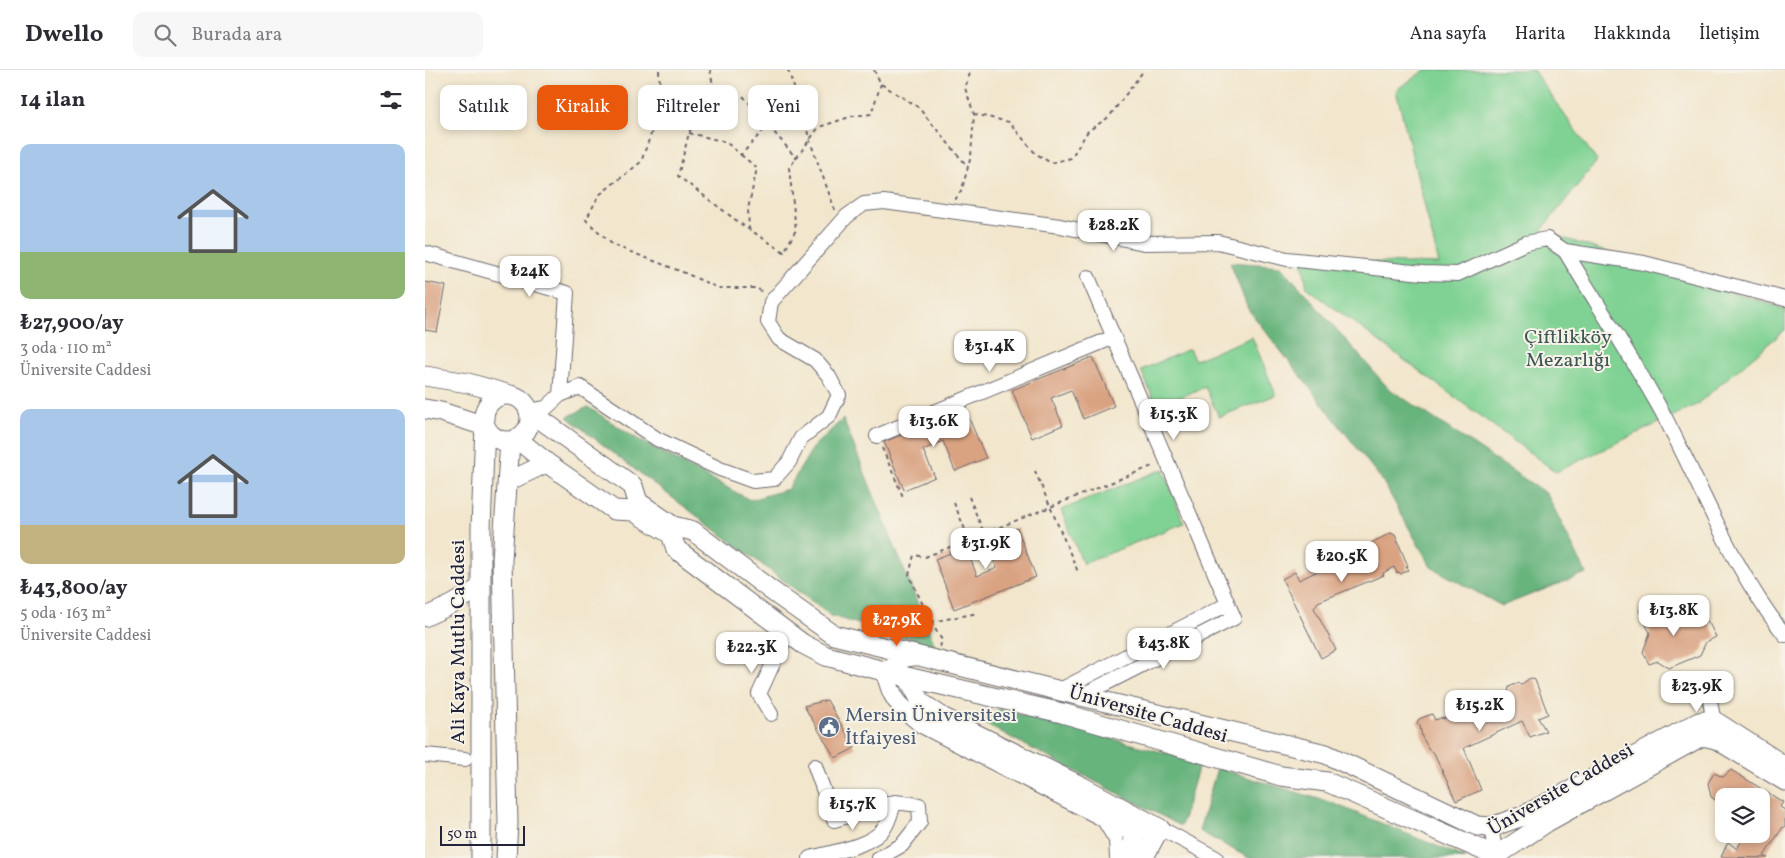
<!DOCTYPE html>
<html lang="tr">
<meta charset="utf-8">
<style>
:root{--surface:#fff;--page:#f7f7f7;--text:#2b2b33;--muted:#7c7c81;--line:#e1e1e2;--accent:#ea580c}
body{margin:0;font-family:Vollkorn,serif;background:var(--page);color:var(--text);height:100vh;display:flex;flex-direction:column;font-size:19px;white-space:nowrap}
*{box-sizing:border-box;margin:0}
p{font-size:16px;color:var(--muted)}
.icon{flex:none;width:28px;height:28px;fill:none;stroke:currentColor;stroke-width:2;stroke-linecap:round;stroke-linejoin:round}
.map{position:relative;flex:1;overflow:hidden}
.details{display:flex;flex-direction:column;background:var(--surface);width:425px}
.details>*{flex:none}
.guide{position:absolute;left:15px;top:15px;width:475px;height:45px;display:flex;gap:10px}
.controls{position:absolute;left:1290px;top:718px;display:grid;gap:10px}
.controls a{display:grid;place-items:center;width:55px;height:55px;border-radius:10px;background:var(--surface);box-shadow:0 2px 8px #0003;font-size:25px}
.scale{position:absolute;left:15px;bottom:12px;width:85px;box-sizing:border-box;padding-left:5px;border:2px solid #22223b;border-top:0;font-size:14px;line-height:18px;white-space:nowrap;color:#22223b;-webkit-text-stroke:4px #f7f3e8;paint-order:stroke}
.price{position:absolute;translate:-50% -42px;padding:0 11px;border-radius:10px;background:#fff;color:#222;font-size:16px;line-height:32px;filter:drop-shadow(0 1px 2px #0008)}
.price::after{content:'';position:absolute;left:50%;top:30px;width:15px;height:11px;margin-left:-8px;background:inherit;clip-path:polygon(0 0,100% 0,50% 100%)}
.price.selected{background:var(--accent);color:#fff}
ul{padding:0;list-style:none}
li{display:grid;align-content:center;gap:10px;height:265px;padding:0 20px}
li span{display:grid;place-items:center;height:155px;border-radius:10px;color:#555}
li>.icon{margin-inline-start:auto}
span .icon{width:90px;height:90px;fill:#fffc;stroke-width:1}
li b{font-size:21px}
h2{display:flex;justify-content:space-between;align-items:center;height:60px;padding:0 20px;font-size:21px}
.chip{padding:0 18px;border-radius:10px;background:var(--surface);box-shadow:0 2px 8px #0003;font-size:18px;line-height:45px}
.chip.selected{background:var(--accent);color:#fff}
header{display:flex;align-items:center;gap:30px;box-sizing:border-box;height:70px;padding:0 25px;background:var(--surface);border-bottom:1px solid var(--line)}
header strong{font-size:24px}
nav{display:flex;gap:28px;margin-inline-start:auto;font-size:18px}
.search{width:350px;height:45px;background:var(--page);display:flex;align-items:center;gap:12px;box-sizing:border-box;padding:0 18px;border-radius:10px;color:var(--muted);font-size:19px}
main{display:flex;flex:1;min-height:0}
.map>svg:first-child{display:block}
.green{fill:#7fd293;stroke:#507a67}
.forest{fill:#67b47d;stroke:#446b5c}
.building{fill:#d9a281}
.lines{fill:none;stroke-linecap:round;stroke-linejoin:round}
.minor-casing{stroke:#6b676e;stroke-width:16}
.tertiary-casing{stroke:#6b676e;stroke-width:20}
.secondary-casing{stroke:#6b676e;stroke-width:21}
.path{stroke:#6b676e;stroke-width:2;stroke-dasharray:4 4;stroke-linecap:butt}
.minor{stroke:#fff;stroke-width:14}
.tertiary{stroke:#fff;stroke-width:18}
.secondary{stroke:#fff;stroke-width:19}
.labels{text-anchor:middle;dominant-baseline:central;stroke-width:4;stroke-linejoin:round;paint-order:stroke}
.park-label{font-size:20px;fill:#3e5755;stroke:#f7f3e8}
.street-label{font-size:20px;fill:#22223b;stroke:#f7f3e8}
.service-label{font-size:20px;fill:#4e5e75;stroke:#f7f3e8;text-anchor:start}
</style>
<header>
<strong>Dwello</strong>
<div class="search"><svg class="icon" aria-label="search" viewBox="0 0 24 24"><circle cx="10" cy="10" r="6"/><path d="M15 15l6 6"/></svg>Burada ara</div>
<nav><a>Ana sayfa</a><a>Harita</a><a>Hakkında</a><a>İletişim</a></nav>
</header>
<main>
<section class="details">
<h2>14 ilan<svg class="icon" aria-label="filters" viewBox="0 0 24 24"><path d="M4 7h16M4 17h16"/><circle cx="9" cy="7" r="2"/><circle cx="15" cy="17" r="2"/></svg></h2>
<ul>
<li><span style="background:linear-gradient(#a9c7e8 70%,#8fb573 0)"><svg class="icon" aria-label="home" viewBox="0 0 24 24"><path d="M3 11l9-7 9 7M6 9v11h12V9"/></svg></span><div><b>₺27,900/ay</b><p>3 oda · 110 m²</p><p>Üniversite Caddesi</p></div></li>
<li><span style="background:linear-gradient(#a9c7e8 75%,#c2b280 0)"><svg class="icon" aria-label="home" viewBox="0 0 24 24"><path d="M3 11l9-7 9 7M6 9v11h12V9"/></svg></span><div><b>₺43,800/ay</b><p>5 oda · 163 m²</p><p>Üniversite Caddesi</p></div></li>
</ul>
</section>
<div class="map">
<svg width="1360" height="788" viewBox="0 0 1360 788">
<rect width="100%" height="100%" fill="#f7f3e8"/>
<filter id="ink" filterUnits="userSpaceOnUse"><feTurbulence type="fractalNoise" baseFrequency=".02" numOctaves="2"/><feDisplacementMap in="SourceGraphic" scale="10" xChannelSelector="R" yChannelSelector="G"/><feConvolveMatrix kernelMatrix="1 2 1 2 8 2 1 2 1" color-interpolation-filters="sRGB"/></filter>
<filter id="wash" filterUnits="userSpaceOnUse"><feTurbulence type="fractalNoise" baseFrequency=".0096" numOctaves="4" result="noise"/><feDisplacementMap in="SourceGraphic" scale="20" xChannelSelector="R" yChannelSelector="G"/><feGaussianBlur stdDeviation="1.12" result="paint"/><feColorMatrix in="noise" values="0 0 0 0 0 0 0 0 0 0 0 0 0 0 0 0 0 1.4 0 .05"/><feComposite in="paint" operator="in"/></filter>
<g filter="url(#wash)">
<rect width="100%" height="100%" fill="#f2e6cc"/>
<path class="green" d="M1000,0H1108L1172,91L1116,161L1360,239V260L1271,335L1131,402L882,218L877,190L1014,194L971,20Z
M827,267L851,325L794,347L780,317L732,337L716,300L764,279L770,290Z
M738,399L759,453L658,494L636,440Z"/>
<path class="forest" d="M805,192L856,196L963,318L1122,424L1161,503L1077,536L1006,497L957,410L823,239Z
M163,337L209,367L325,430L363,419L389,376L418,349L510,576L406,546L213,402L142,347Z
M574,639L775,692L756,756L554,651Z
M792,698L907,733L1041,788H824L774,761Z"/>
<g id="blocks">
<path class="building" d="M0,212L21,216L12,262L0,260Z
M668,287L689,336L658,349L646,320L626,328L638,355L607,368L587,320Z
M540,339L561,388L530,401L518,371L498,380L510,407L479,420L459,372Z
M592,458L611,507L529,539L510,489L541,477L552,506L572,498L561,471Z
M966,463L970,465L983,496L981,497L983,500L976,504L974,502L972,503L969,497L958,503L959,505L893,532L889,538L911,580L896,588L857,509L870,502L874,510L947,475L946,473Z
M1233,531L1241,552L1261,546H1275L1284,553L1291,567L1281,572L1275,585L1244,598L1233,591L1224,594L1218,582L1225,563L1214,540Z
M1105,608L1110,610L1123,644L1113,648L1121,661L1105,667L1097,651L1039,678L1056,720L1031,731L1009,683L1005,681L997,667L995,656L992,653L994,649L1007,644L1010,650L1016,648L1019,649L1083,622L1084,617L1093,613L1096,615Z
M402,630L430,678L410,688L379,636Z
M1306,700L1358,732L1355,737L1360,740V757H1358L1339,786L1343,788L1296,787L1303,772L1312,779L1320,764H1336V726H1299V735L1286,727L1283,713L1289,703L1298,707Z"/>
</g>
</g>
<g filter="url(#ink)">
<use href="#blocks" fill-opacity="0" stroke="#6b676e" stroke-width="1"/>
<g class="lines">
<g class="minor-casing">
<path id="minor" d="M1140,181L1219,193L1360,229
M0,183L142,223L135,325
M104,341L121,338L135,325L155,317L232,369L295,399L328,411L349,409L364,392L376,368L404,346L414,325L403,305L390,290L354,269L343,252L346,232L422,146L439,134L459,132L635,156L719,173L793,172L862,189L998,203L1033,204L1101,173L1122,169L1140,181C1172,234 1206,286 1236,340C1276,414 1307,500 1360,565
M452,366L689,267
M460,601C468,591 482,589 494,588
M635,620L803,534
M1248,623C1255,621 1265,616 1272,617C1288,619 1287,647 1289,660
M656,626L809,548L663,207
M346,644L334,624L362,563
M0,685L40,689
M390,696L409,750L470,732L494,735L495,752L477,775L454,788
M677,747L691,770L692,788
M1066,757L1071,786L1073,788
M711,764L735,758L791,788
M385,788C406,782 447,777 460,757C463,753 467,739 470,732"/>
</g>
<g class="tertiary-casing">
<path id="tertiary" d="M82,412L122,393
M0,547L28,534L56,517
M460,601C467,632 474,635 497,654L711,764L701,788
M482,607L496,632L518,647L657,716L735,758L719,788"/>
</g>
<g class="secondary-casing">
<path id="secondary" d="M0,306L43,313L85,325
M59 348a23 23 0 1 1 46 0a23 23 0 1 1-46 0Z
M0,339L16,342L60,356L56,458V788
M104,341L208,416L213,432L248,456L268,461L347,521L409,565L656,626L901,684L1052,756L1066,757L1098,746L1274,652L1288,650L1355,693
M92,369L122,393L189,440L208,441L246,464L251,479L378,574L401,586L482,607L637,643L856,706L902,712L1071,786L1122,752L1277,666L1291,669L1360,711
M81,788L83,754L77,490L85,371"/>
</g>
<path class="path" d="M234,0L236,36L216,92L174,125L161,150L188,175L260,203L293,218H332L338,223
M285,0L288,15L264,63L253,106L316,154L359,182L371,160L364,98L394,57L428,46L446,44L456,14
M363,0L375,35L385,71L410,140
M449,0L456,14L493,37L543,97
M288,15L319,27L372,89
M549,44L584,52L610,83L626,93L646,88L663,61L684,47L719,0
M264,63L301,72L316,85L343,55
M316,85L332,98L323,139L324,159
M530,130L537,119L546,86L549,44L540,18L546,0
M457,378L479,429
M610,401L653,502
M544,427L559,463
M529,433L544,469
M506,552L553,543
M515,577L517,570L506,552L484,505L489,485L500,487L730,395"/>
<use href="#minor" class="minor"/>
<use href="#tertiary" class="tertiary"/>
<use href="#secondary" class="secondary"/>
</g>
</g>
<defs>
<g id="civic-disc" transform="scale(1.125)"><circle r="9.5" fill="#5c6f8a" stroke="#f7f3e8"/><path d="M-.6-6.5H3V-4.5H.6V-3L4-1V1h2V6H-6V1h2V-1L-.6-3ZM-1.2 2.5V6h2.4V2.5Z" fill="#fff"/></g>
</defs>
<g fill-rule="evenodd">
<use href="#civic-disc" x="404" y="657"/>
</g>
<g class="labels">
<g class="park-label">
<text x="1143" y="268">Çiftlikköy<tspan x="1143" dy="23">Mezarlığı</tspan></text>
</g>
<g class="street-label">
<text transform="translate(34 572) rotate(-90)">Ali Kaya Mutlu Caddesi</text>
<text transform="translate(723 645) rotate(16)">Üniversite Caddesi</text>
<text transform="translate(1136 720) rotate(-30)">Üniversite Caddesi</text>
</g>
<g class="service-label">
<text x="420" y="646">Mersin Üniversitesi<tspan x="420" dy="23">İtfaiyesi</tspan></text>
</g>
</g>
</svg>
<div class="controls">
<a><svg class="icon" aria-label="layers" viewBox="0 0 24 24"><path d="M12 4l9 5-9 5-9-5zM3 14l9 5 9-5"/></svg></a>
</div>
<div class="scale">50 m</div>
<b class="price" style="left:689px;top:182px">₺28.2K</b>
<b class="price" style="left:105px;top:228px">₺24K</b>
<b class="price" style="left:565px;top:303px">₺31.4K</b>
<b class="price" style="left:749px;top:371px">₺15.3K</b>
<b class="price" style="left:509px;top:378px">₺13.6K</b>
<b class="price" style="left:561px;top:500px">₺31.9K</b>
<b class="price" style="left:917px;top:513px">₺20.5K</b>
<b class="price" style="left:1249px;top:567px">₺13.8K</b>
<b class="price selected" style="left:472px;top:577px">₺27.9K</b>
<b class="price" style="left:739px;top:600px">₺43.8K</b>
<b class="price" style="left:327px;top:604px">₺22.3K</b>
<b class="price" style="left:1272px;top:643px">₺23.9K</b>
<b class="price" style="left:1055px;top:662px">₺15.2K</b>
<b class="price" style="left:428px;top:761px">₺15.7K</b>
<div class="guide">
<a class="chip">Satılık</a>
<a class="chip selected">Kiralık</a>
<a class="chip">Filtreler</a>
<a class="chip">Yeni</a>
</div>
</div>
</main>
